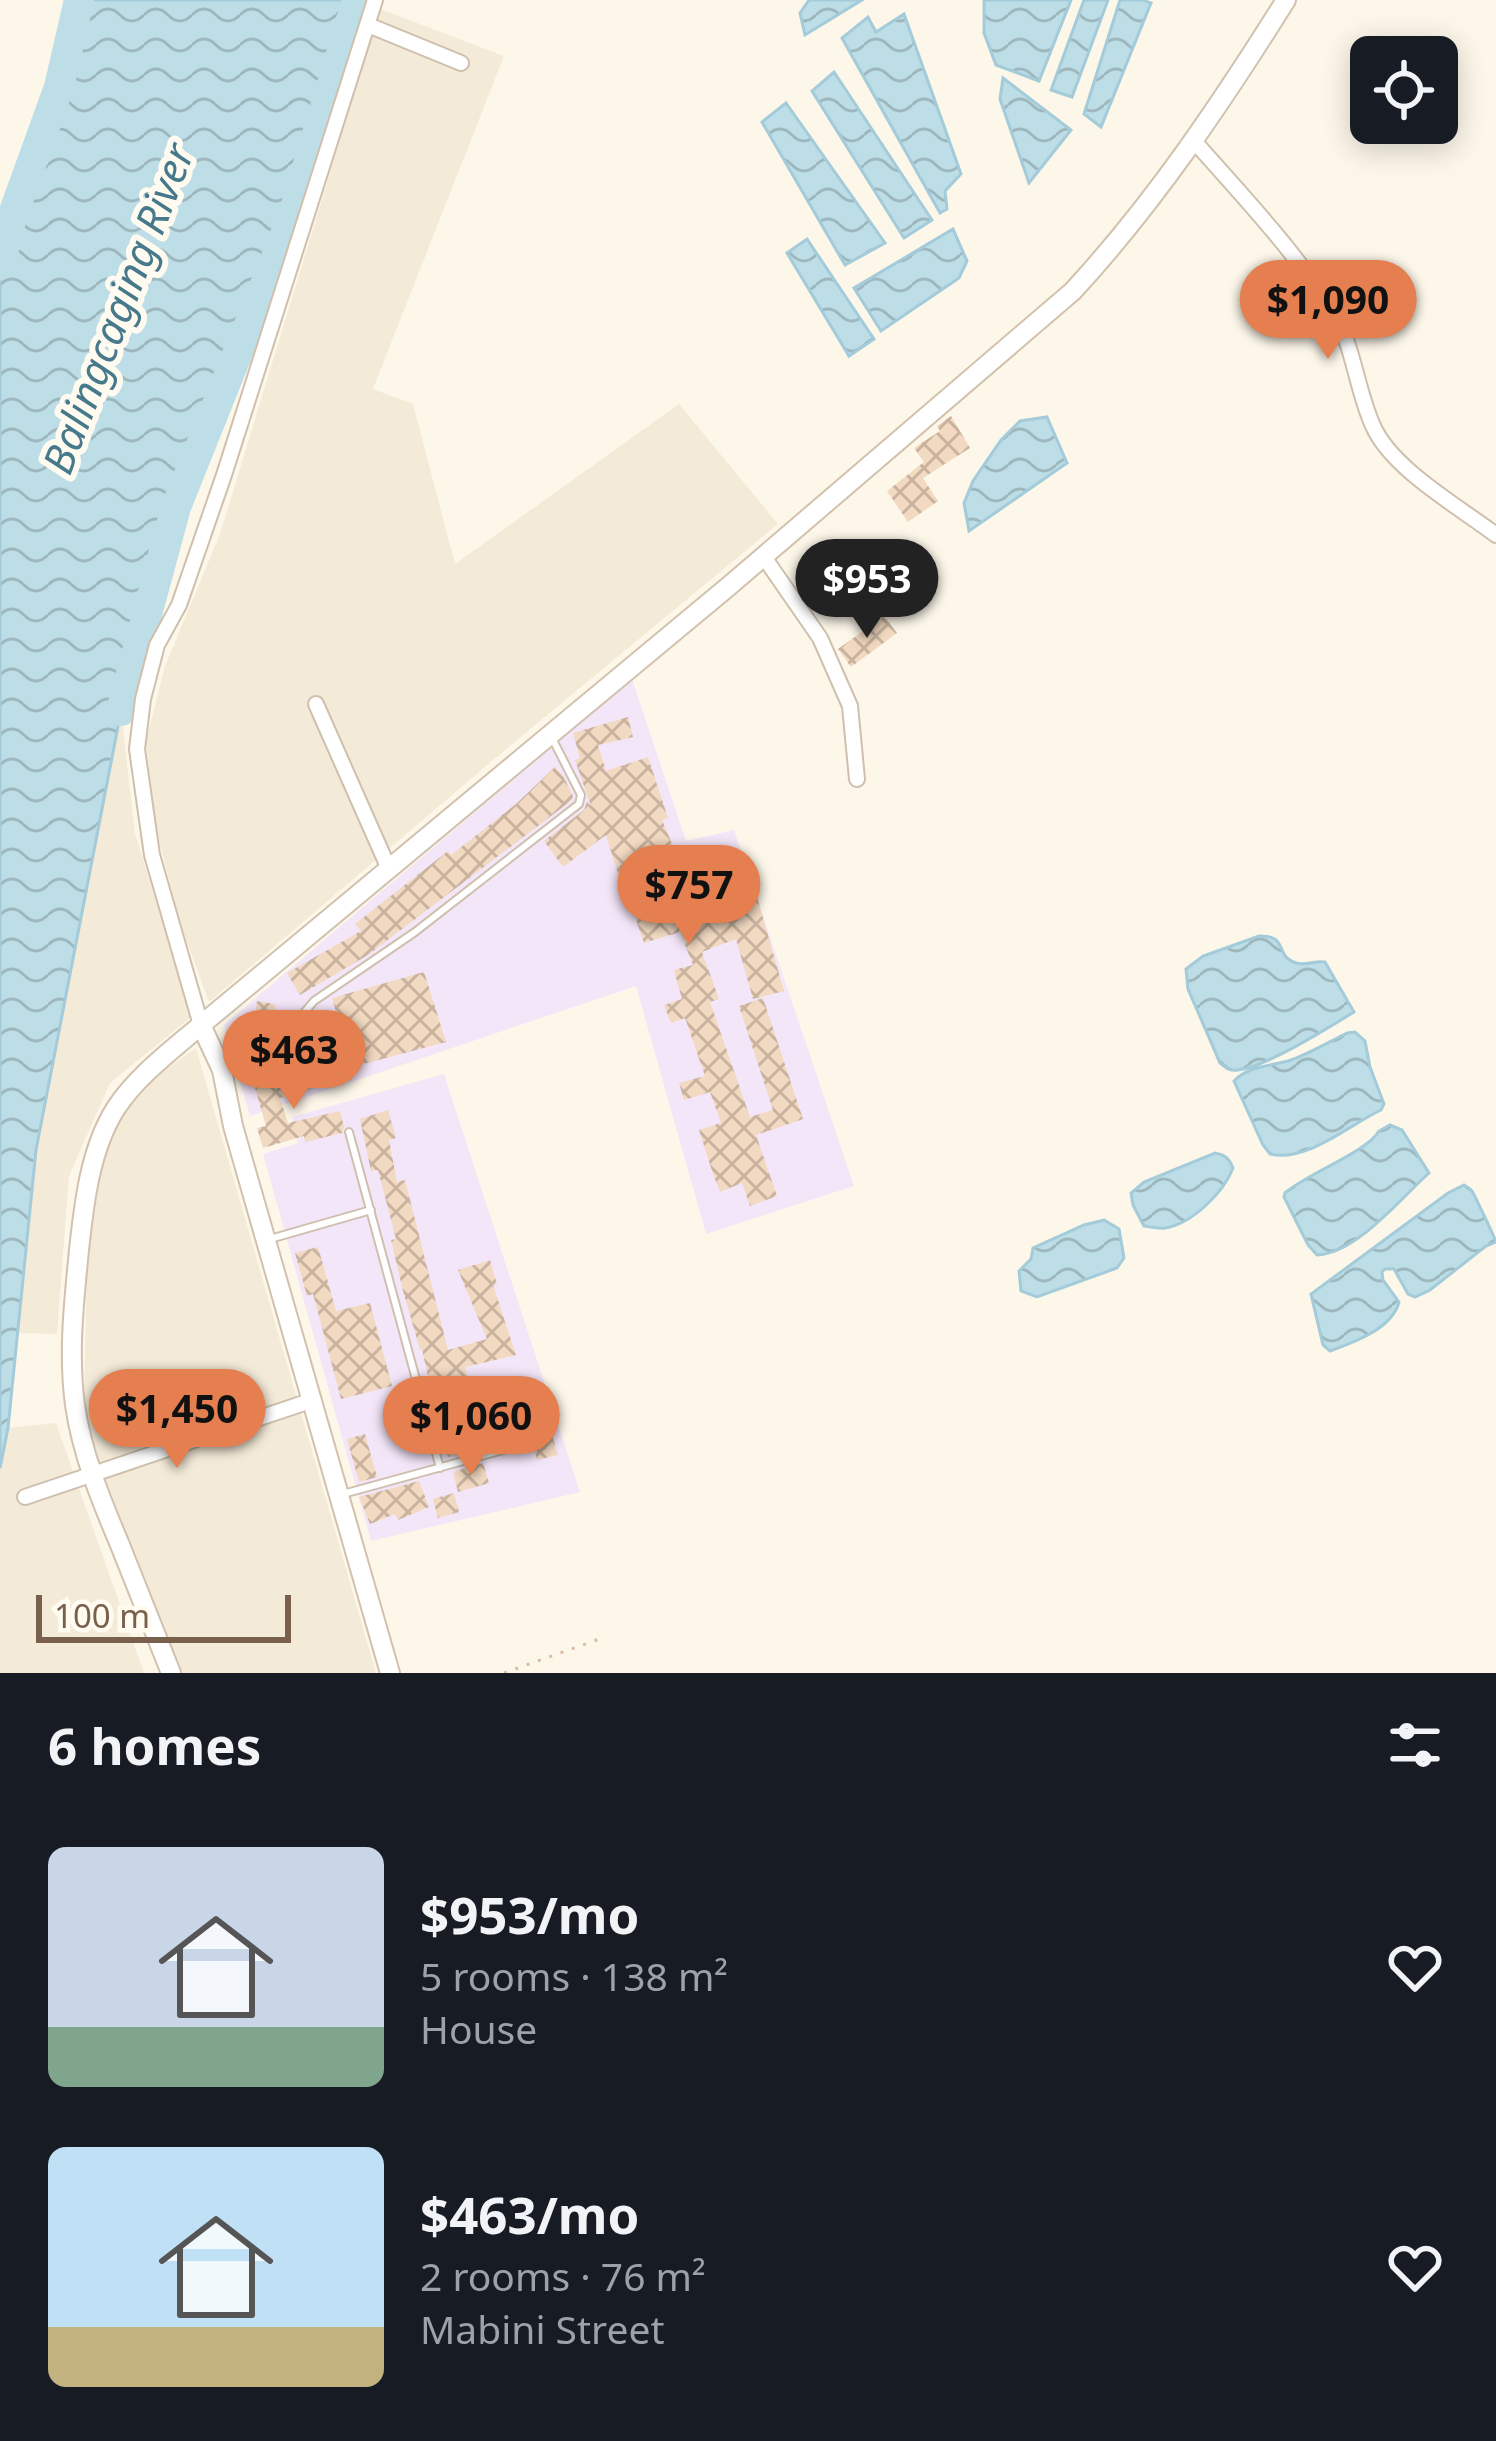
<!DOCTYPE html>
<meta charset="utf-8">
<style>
:root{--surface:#171b24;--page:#242831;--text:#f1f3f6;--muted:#9ea1a6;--accent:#e57f50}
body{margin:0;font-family:"Noto Sans",sans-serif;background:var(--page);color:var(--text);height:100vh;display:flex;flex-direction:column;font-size:45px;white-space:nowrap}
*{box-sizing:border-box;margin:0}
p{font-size:39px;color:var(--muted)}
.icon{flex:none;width:66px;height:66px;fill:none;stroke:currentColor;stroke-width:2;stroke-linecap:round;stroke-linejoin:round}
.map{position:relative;height:1673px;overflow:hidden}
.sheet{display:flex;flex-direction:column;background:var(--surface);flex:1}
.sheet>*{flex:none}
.buttons{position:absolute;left:1350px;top:36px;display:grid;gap:24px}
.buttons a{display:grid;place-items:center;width:108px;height:108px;border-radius:18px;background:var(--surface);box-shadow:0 6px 30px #0003;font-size:60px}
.scale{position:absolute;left:36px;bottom:30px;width:255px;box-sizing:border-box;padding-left:12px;border:6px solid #78604c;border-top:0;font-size:33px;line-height:42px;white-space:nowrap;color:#78604c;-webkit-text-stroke:9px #fffbf0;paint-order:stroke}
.price{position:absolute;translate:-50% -102px;padding:0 27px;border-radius:42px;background:var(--accent);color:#111;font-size:39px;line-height:78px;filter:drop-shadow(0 3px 6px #0008)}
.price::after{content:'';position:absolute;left:50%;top:72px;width:36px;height:27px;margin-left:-18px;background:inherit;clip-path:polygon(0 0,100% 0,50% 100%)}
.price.active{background:#222;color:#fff}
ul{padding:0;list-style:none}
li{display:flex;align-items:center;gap:36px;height:300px;padding:0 48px}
li span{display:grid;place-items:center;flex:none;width:336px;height:240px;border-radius:18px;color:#555}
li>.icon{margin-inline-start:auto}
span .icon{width:144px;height:144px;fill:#fffc;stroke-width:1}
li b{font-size:51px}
h2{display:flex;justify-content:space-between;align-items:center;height:144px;padding:0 48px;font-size:51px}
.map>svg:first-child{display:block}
.residential{fill:#f4ead8}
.education{fill:#f4e6f9}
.water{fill:url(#water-waves);stroke:#a4cbd9;stroke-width:3}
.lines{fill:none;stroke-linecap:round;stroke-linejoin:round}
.river{stroke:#bddde7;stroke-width:30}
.building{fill:url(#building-cross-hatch)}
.lane-casing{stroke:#cfc0ae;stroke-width:10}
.street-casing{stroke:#cfc0ae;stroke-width:18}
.secondary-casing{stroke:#d2c1ac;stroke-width:22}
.path{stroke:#d8bda4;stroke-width:3;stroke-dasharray:3 9;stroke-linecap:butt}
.lane{stroke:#fff;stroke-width:6}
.street{stroke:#fff;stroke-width:14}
.secondary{stroke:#fff;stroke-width:18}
.labels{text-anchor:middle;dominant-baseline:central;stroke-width:12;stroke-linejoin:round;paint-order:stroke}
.water-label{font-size:42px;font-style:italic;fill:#46798b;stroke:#fffbf0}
</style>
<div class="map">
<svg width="1496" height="1673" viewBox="0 0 1496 1673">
<defs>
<pattern id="water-waves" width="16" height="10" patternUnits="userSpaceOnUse" patternTransform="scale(3)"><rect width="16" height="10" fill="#bddde7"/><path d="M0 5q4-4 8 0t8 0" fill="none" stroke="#9eb7bd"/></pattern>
<pattern id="building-cross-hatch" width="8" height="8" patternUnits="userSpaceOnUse" patternTransform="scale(3)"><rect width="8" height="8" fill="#f2d9c1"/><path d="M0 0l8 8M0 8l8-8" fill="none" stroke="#c9b39f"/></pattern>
</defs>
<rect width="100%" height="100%" fill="#fdf7ea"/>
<path class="residential" d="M380,9L504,56L373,389L413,404L455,564L679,404L778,524L499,755L209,1002L181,926L155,825L146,741L165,666L220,534Z
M121,711L135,833L191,1017L110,1083L69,1176L57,1334L18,1333L36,1150Z
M196,1048L376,1673H179L101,1481L84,1395L87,1263L101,1155L122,1115L161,1073Z
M56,1423L144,1673H0V1468L8,1428Z"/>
<path class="education" d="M632,679L686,841L734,830L854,1186L706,1234L636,986L250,1116L224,1025Z
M444,1074L580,1492L371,1541L263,1154L298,1143L292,1117Z"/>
<path class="water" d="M79,0H357L293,215L176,507L121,711L36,1150L8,1428L0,1468V265L12,217L59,87Z
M809,0H862L805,35L800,13Z
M984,0H1071L1039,81L996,65L984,33Z
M1084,0H1108L1072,97L1051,90Z
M1120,0H1142L1151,3L1101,127L1084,114Z
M904,14L961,174L945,191L947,209L940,213L842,38L868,17L876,32Z
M834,72L932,220L904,238L812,91Z
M1003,78L1071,130L1029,183L1000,99Z
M786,103L885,243L845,265L762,122Z
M953,229L967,261L959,278L881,331L854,288Z
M807,239L874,339L849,356L787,253Z
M1047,417L1067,463L969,531L964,503L973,481L1001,440L1020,421Z
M1259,936C1289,935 1274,956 1296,963C1306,966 1315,960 1325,962L1354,1012C1328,1028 1266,1067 1238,1070C1228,1071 1227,1068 1220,1063L1188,989L1186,969L1203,956Z
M1355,1032L1365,1041L1370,1067L1384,1104L1381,1110C1349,1125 1306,1163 1270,1154L1263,1145L1234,1081C1248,1066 1272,1066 1291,1060C1310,1053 1329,1042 1347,1033Z
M1390,1125L1402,1130L1429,1173C1401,1198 1356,1254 1317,1255L1308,1245L1284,1197L1285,1193C1308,1173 1367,1152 1379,1131Z
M1215,1153C1225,1155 1229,1158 1233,1168C1224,1192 1192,1224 1165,1228C1158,1229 1151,1227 1144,1226L1133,1205L1131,1193L1144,1182Z
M1464,1185C1467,1187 1470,1188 1472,1191C1474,1194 1495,1238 1496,1242L1486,1246L1430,1290L1415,1297L1408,1294L1394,1269H1385L1382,1272L1383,1280L1399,1302C1392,1329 1354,1342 1330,1351L1323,1345L1311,1294L1448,1193Z
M1104,1220L1119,1229L1124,1258L1117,1268L1037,1297L1021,1291L1019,1271L1031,1259L1033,1248L1084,1225Z"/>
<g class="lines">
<path class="river" d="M0,265L12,217L59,87L79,0
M121,711L176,507L293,215L357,0"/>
</g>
<path class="building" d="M951,416L970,448L923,478L938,501L908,522L887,491L924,462L914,448L940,431L937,426Z
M884,616L897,633L851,667L838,649Z
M628,717L633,737L598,745L606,771L648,757L668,818L662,820L678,858L722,844L743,901L757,897L784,991L753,999L736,939L702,952L719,999L710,1002L750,1117L773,1110L739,1006L763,998L803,1119L756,1135L777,1196L750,1206L742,1183L720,1192L713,1174L699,1130L721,1123L710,1092L684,1100L679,1083L705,1076L685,1018L671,1023L664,1005L682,999L674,970L693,965L680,932L644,943L629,899L626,900L606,835L563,867L544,841L584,810L587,802L591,806L575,760L580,758L573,733Z
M555,767L563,776L573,796L572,800L368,955L300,995L287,973L361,931L355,924L448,851L451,855L516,804Z
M424,972L446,1042L330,1073L318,1023L338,1019L332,998Z
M257,1001L274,1004L277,1012L274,1037L266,1043L251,1040Z
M320,1069L325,1085L280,1098L288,1123L340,1111L344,1127L342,1133L305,1142L304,1136L263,1148L257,1128L266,1126L255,1088Z
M388,1110L396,1138L389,1140L397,1182L405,1180L448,1350L487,1339L458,1270L490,1260L497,1284L493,1285L516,1355L465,1367L486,1447L448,1457L441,1431L448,1429L437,1385L430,1386L422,1349L420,1350L402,1287L391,1240L396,1239L378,1170L371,1171L360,1119Z
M318,1247L336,1311L370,1303L392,1386L341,1399L313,1294L307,1296L295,1253Z
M535,1379L558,1455L537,1460L517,1384Z
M365,1434L377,1477L359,1482L347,1439Z
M483,1463L489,1483L458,1492L453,1472Z
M419,1481L429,1507L398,1520L395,1514L370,1524L359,1497Z
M454,1493L459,1512L438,1518L433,1499Z"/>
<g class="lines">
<g class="lane-casing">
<path id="lane" d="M225,1068L275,1047L314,1001L415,932L579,804L581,795L551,736
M349,1132L440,1468
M270,1239L371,1210
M343,1494L525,1444"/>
</g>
<g class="street-casing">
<path id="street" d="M368,25L461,63
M1194,141C1241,194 1290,246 1329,305C1354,342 1355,386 1373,426C1392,469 1458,506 1496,535
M764,557L820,638L850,706L857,779
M316,704L389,869
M201,1025L152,855L137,749L143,699L157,645L179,605L224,475L375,0
M25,1497L313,1400"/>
</g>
<g class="secondary-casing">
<path id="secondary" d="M201,1025L222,1070L233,1126L390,1673
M171,1673C154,1630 137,1588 120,1545C101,1500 82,1454 75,1405C68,1353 74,1302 79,1250C84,1203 90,1149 116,1108C137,1076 172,1050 201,1025L729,586L1073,291C1155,202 1222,102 1286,0"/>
</g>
<path class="path" d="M504,1673L605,1637"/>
<use href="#lane" class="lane"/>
<use href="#street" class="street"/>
<use href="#secondary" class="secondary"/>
</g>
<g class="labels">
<g class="water-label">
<text transform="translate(117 308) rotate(-69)">Balingcaging River</text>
</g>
</g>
</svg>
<div class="buttons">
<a><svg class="icon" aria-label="locate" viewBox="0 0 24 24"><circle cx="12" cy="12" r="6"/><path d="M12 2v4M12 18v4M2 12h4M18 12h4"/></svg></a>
</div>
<div class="scale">100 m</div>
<b class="price" style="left:1328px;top:362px">$1,090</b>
<b class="price active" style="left:867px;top:641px">$953</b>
<b class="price" style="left:689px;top:947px">$757</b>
<b class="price" style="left:294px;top:1112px">$463</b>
<b class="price" style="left:177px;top:1471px">$1,450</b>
<b class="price" style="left:471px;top:1478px">$1,060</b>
</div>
<section class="sheet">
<h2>6 homes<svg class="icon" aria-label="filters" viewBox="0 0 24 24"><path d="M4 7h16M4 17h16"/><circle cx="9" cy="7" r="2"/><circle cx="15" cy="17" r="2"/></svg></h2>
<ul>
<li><span style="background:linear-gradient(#c9d6e8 75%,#7fa58c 0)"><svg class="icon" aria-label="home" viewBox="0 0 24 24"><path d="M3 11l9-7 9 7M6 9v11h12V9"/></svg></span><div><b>$953/mo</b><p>5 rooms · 138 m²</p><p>House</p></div><svg class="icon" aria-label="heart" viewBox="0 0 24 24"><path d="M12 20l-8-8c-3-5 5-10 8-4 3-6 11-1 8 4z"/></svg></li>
<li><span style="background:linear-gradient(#bfe0f5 75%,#c2b280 0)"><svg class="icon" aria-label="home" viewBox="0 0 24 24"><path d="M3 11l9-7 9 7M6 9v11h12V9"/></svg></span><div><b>$463/mo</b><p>2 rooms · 76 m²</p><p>Mabini Street</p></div><svg class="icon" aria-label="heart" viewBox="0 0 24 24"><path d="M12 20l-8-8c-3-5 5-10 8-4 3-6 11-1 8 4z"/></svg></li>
</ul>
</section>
